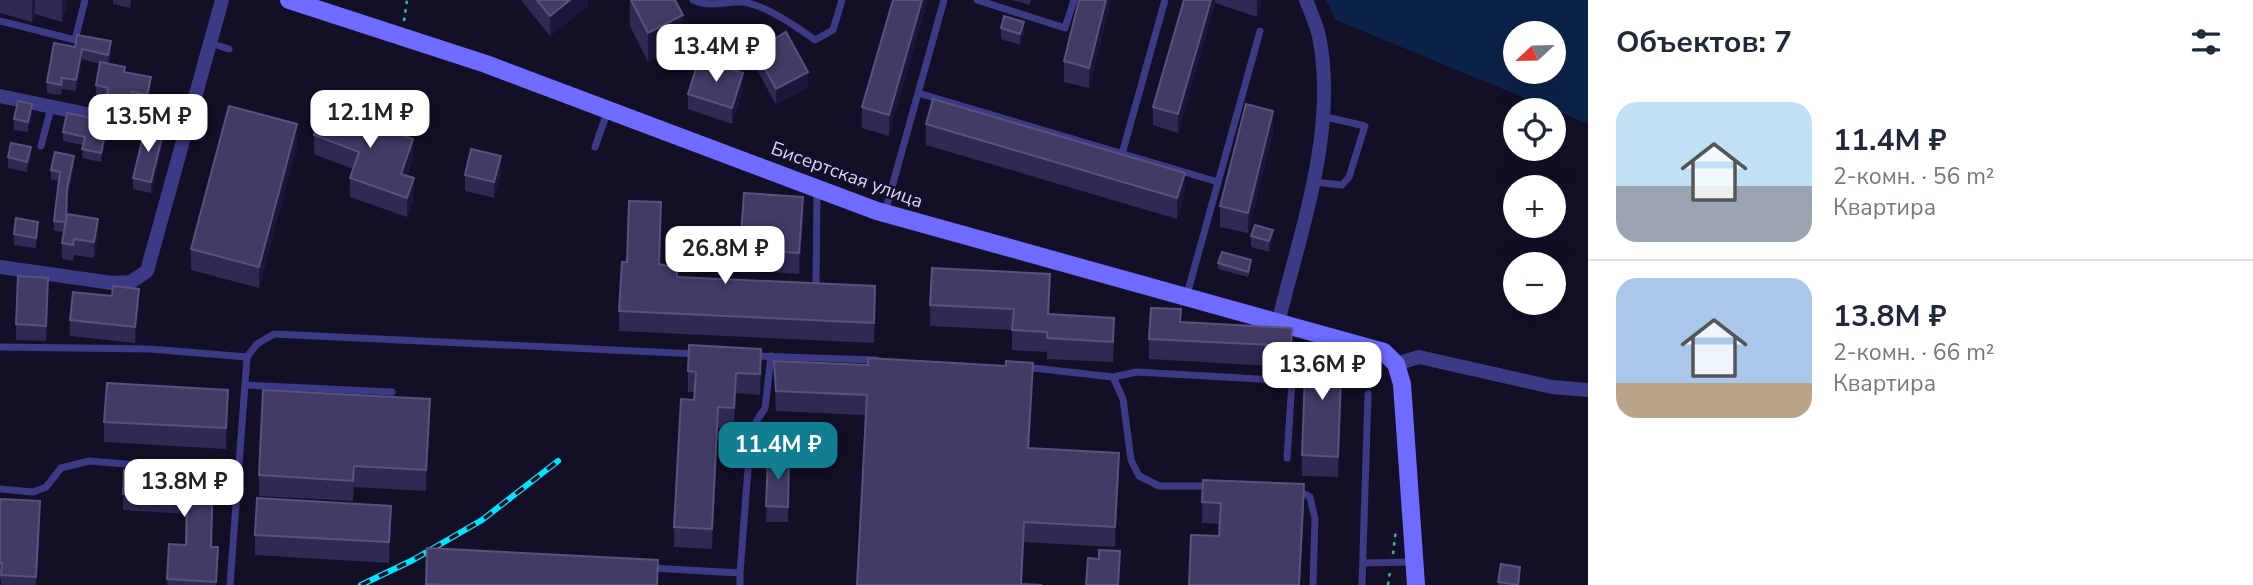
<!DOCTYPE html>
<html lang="ru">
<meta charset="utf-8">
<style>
:root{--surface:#fff;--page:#f6f6f7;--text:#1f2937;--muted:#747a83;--line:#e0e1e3;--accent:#117e91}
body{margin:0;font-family:"Nunito Sans",sans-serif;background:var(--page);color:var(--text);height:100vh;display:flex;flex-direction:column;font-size:26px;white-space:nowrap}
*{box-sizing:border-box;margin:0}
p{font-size:23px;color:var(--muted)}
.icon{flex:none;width:38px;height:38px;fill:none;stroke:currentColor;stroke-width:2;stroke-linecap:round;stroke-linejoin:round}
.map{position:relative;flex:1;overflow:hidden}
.side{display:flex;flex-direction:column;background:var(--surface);width:665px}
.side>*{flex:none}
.needle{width:46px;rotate:248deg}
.fabs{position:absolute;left:1503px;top:21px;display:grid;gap:14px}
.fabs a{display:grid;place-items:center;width:63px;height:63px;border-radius:50%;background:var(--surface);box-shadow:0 7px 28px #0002;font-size:35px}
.price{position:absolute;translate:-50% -60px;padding:0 16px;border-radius:14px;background:#fff;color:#222;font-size:23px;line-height:46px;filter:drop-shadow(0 2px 4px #0008)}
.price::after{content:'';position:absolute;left:50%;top:42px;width:21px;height:16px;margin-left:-10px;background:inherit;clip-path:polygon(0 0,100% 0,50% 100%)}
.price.selected{background:var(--accent);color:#fff}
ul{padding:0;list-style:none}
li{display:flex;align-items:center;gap:21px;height:175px;padding:0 28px}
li+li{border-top:2px solid var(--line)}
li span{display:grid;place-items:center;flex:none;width:196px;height:140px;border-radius:21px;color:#555}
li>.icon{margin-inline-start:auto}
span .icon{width:84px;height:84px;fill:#fffc;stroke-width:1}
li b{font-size:30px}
h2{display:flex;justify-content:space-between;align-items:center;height:84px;padding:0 28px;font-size:30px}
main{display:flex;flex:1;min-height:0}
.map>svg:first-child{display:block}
.water{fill:#0c2248;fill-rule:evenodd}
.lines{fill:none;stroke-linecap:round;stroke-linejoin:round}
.path{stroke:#2fb8b0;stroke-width:2.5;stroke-dasharray:3.5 5;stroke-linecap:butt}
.service{stroke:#3d3a85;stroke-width:7}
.minor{stroke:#3d3a85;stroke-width:14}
.secondary{stroke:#6f6bff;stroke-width:18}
.rail-casing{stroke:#00e5ff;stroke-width:6}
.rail{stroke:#130f26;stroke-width:3.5;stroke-dasharray:10;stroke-linecap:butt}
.wall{fill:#312854}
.shaded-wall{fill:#1d163a}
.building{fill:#433a66;stroke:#5a527e;stroke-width:2}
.labels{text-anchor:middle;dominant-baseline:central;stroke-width:5;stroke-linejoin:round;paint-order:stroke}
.street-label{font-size:19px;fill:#d9d4ff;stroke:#130f26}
</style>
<main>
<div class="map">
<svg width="1588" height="585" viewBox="0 0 1588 585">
<rect width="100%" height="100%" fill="#130f26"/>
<path class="water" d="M1326,0H1588V124L1336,20ZM1516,33H1554V72H1516Z"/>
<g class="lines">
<path class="path" d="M404,21L407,0
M1393,554L1396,529
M1388,585L1390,571"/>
<path class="service" d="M693,0C710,8 724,1 742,2C764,4 797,27 815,40L833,30L842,0
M977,0L1065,28L1074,0
M0,21L75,40L85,0
M210,43L229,49
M918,93L1218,182
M41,146L51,108
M595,147L608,110
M1122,154L1165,0
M1314,182L1342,185L1349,177L1365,126L1322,116
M885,212L944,0
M813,289H816L817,188
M1186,298L1260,31
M0,347L150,349L247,357
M755,356L876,360
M1024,367L1113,377L1123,399L1131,460L1139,476L1159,486H1211
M1113,377L1137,372L1292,381L1287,458
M245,385L392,392
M0,489L33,492L46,487L61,468L89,461L199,470H238
M1296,490L1310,497L1315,519L1313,585
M1364,563L1413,562
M651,568L740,573L751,430L765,408L771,356
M230,585L247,357L257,344L274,334L697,354
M740,585V573
M1362,585L1368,394"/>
<path class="minor" d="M0,96L184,134
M0,267L112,283L131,282L147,271L222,0
M1278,323C1300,232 1338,130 1319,36C1316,24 1311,12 1306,0
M1396,364L1419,357L1552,387L1588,390"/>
<path class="secondary" d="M289,0L486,64L877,211L1384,352L1396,364L1402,384L1416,585"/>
<g class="rail-casing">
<path id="rail" d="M361,585L413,560L482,520L558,461"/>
</g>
<use href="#rail" class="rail"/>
</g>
<path class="wall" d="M0,0H68L62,22L35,14L32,22L0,13Z
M113,0H131L130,8L113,4Z
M521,0H588V6L550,36Z
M630,0H675L683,44L648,62L630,26Z
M893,0L889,136L862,128V107Z
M1012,0H1031L1030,5Z
M1079,0H1111L1089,88L1064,82V61Z
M1184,0H1262L1257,17L1215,3L1178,133L1153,125V107Z
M1001,28L1024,33L1020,45L1001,39Z
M75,47L111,52L109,63L151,88L147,106L132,103L131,109L107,105V98L96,96V85L100,64L82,59L76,91L62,89L61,95L47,93V82Z
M755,50L808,87L776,105L755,66Z
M743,89L732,124L688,109V94Z
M32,114L28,132L14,130V119Z
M926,124L1185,193L1177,219L926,145Z
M108,130L101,162L82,158L83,145L63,141V132Z
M1273,132L1248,233L1220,227V206Z
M314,135L413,158L407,176L414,198L407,217L350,197V178L353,169L314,154Z
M164,140L151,193L133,189V178Z
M297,145L259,288L191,270V249Z
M8,157L31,158L27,172L8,168Z
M74,166L67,199L66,220L98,235L94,258L74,255L73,261L62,259V243L64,232L54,231V221L59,181L51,180V170Z
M501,172L494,198L465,191V175Z
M803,218L799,274L740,270V249Z
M661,222L660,264L677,277L875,286L874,343L619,331V311L627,262Z
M38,232L36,248L14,245V234Z
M1251,236L1273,241L1269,252L1251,247Z
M1218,263L1251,266L1248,277L1218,269Z
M48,294L46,341L16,340V324Z
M1050,295L1049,315L1114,339L1113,362L1047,359V352L1012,350V330L930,326V305Z
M112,296L139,305L135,343L70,336V320Z
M1181,322L1292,328L1291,367L1149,359V339Z
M774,361L1033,383L1029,449L1119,474L1115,547L1024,542L857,585L865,415L776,411Z
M761,369L760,395L736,393L734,429L718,428L712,549L674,547V527L694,400L695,392H688V371Z
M1342,370L1338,477L1302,476V455Z
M228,411L226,449L104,442V422Z
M430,420L426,491L354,487L353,501L259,496V475Z
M768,457L789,474L788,522H766Z
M213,472L211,547L218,563L216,585H167L169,544L186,545L187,514L123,510V494Z
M0,499L40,517L36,585H1V579H0Z
M1202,502L1304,505L1300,585H1189L1219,536L1220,524L1202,523Z
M391,526L389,563L255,555V535Z
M1520,578L1519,585H1498V582Z"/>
<path class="shaded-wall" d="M32,0H35V14L32,22Z
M62,0H68L62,22Z
M570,0H588V6L550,36V16Z
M922,0H928L889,136V115Z
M1106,0H1111L1089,88V68Z
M1211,0H1215V3L1178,133V114Z
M1257,0H1262L1257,17Z
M683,15V44L648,62V33Z
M1024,22V33L1020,45V34Z
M111,41V52L108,66V55Z
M82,49V59L76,91V80Z
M808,72V87L776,105V89Z
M743,73V89L732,124V108Z
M151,77V88L147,106V95Z
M32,104V114L28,132V122Z
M1273,111V132L1248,233V213Z
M108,121V130L101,162V153Z
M297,124V145L259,288V267Z
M164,129V140L151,193V182Z
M413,139V158L401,193V174Z
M31,147V158L27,172V162Z
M74,156V166L67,199V189Z
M501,156V172L494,198V182Z
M1185,173V193L1177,219V198Z
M414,178V198L407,217V198Z
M803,197V218L799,274V253Z
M98,219V235L94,258V242Z
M38,222V232L36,248V238Z
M1273,230V241L1269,252V241Z
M48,278V294L46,341V326Z
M139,289V305L135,343V327Z
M1342,349V370L1338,477V457Z
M1033,363V383L1028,469V448Z
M736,373V393L734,429V408Z
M228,390V411L226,449V428Z
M430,399V420L426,491V470Z
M718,407V428L712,549V529Z
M1119,453V474L1115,547V527Z
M1304,484L1300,585H1299Z
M40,501V517L36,585V577Z
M391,506V526L389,563V542Z
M1024,522V542L1022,585H1021Z"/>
<path class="building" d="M537,0H570L550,16Z
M631,0H675L683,15L648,33Z
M893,0H922L889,115L862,107Z
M1079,0H1106L1089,68L1064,61Z
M1184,0H1211L1178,114L1153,107Z
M1004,16L1024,22L1020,34L1001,28Z
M786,32L808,72L776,89L755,50Z
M77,35L111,41L108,55L82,49L76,80L62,78L61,85L47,82L54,43L75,47Z
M699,59L743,73L732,108L688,94Z
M100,62L125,67L124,72L151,77L147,95L132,92L131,98L107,94L108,88L96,85Z
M933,99L1185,173L1177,198L926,124Z
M18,101L32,104L28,122L14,119Z
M1246,104L1273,111L1248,213L1220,206Z
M229,106L297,124L259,267L191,249Z
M325,106L413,139L401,174L414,178L407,198L350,178L359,152L314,135Z
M67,113L108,121L101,153L82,149L85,137L63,132Z
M146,125L164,129L151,182L133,178Z
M11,143L31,147L27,162L8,157Z
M471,149L501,156L494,182L465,175Z
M55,152L74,156L67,189L66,222L54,221L60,172L51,170Z
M744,193L803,197L799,253L740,249Z
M629,201L661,202L659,264L677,268V277L875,286L874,323L619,311L622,262H627Z
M67,214L98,219L94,242L74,239L73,245L62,243Z
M16,218L38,222L36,238L14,234Z
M1255,225L1273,230L1269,241L1251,236Z
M1222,252L1251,260L1248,272L1218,263Z
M932,268L1050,274L1048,314L1114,318L1113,342L1047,338V332L1012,330L1014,309L930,305Z
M18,276L48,278L46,326L16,324Z
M113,286L139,289L135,327L70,320L73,292L112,296Z
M1151,308L1181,309L1180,322L1292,328L1291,346L1149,339Z
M689,345L761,349L760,374L736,373L734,408L718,407L712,529L674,527L681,399L694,400L696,372L688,371Z
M1306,348L1342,349L1338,457L1302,455Z
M868,358L1006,366V361L1033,363L1028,448L1119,453L1115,527L1024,522L1021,584L1042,585H857L867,395L776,391L774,361L868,365Z
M107,383L228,390L226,428L104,422Z
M263,390L430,399L426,470L354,466L353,481L259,475Z
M768,457L789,458L788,507L766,506Z
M124,470L213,472L211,547H218L216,582L167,579L169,544L186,545L187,498L123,494Z
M1203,480L1304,484L1299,585H1189L1191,535L1219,536L1221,503L1202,502Z
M257,498L391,506L389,542L255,535Z
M0,499L40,501L36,577L1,575L2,563H0Z
M427,548L658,560L657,585H448L426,584Z
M1099,550L1120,551L1118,585H1086L1088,558L1099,559Z
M1501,564L1520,567L1518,585L1498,582Z"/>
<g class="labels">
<g class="street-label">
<text transform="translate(847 175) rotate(20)">Бисертская улица</text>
</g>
</g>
</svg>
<div class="fabs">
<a><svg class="needle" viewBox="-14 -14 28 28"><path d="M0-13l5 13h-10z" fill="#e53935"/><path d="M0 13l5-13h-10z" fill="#747a83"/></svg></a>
<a><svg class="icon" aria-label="locate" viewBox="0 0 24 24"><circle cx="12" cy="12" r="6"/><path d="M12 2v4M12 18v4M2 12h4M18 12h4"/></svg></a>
<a>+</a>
<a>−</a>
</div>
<b class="price" style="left:716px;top:84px">13.4M ₽</b>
<b class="price" style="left:370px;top:150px">12.1M ₽</b>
<b class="price" style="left:148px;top:154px">13.5M ₽</b>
<b class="price" style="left:725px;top:286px">26.8M ₽</b>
<b class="price" style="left:1322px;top:402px">13.6M ₽</b>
<b class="price selected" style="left:778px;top:482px">11.4M ₽</b>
<b class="price" style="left:184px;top:519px">13.8M ₽</b>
</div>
<section class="side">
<h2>Объектов: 7<svg class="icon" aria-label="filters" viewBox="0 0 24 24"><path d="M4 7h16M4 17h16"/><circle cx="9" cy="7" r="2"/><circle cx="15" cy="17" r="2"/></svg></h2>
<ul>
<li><span style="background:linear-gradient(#bfe0f5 60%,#9aa5b1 0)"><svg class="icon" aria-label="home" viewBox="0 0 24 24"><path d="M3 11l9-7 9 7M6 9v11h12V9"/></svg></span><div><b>11.4M ₽</b><p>2-комн. · 56 m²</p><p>Квартира</p></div></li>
<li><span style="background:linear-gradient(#a9c7e8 75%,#b9a48a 0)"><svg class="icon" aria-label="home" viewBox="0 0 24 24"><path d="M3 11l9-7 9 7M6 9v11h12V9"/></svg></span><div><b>13.8M ₽</b><p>2-комн. · 66 m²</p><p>Квартира</p></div></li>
</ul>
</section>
</main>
